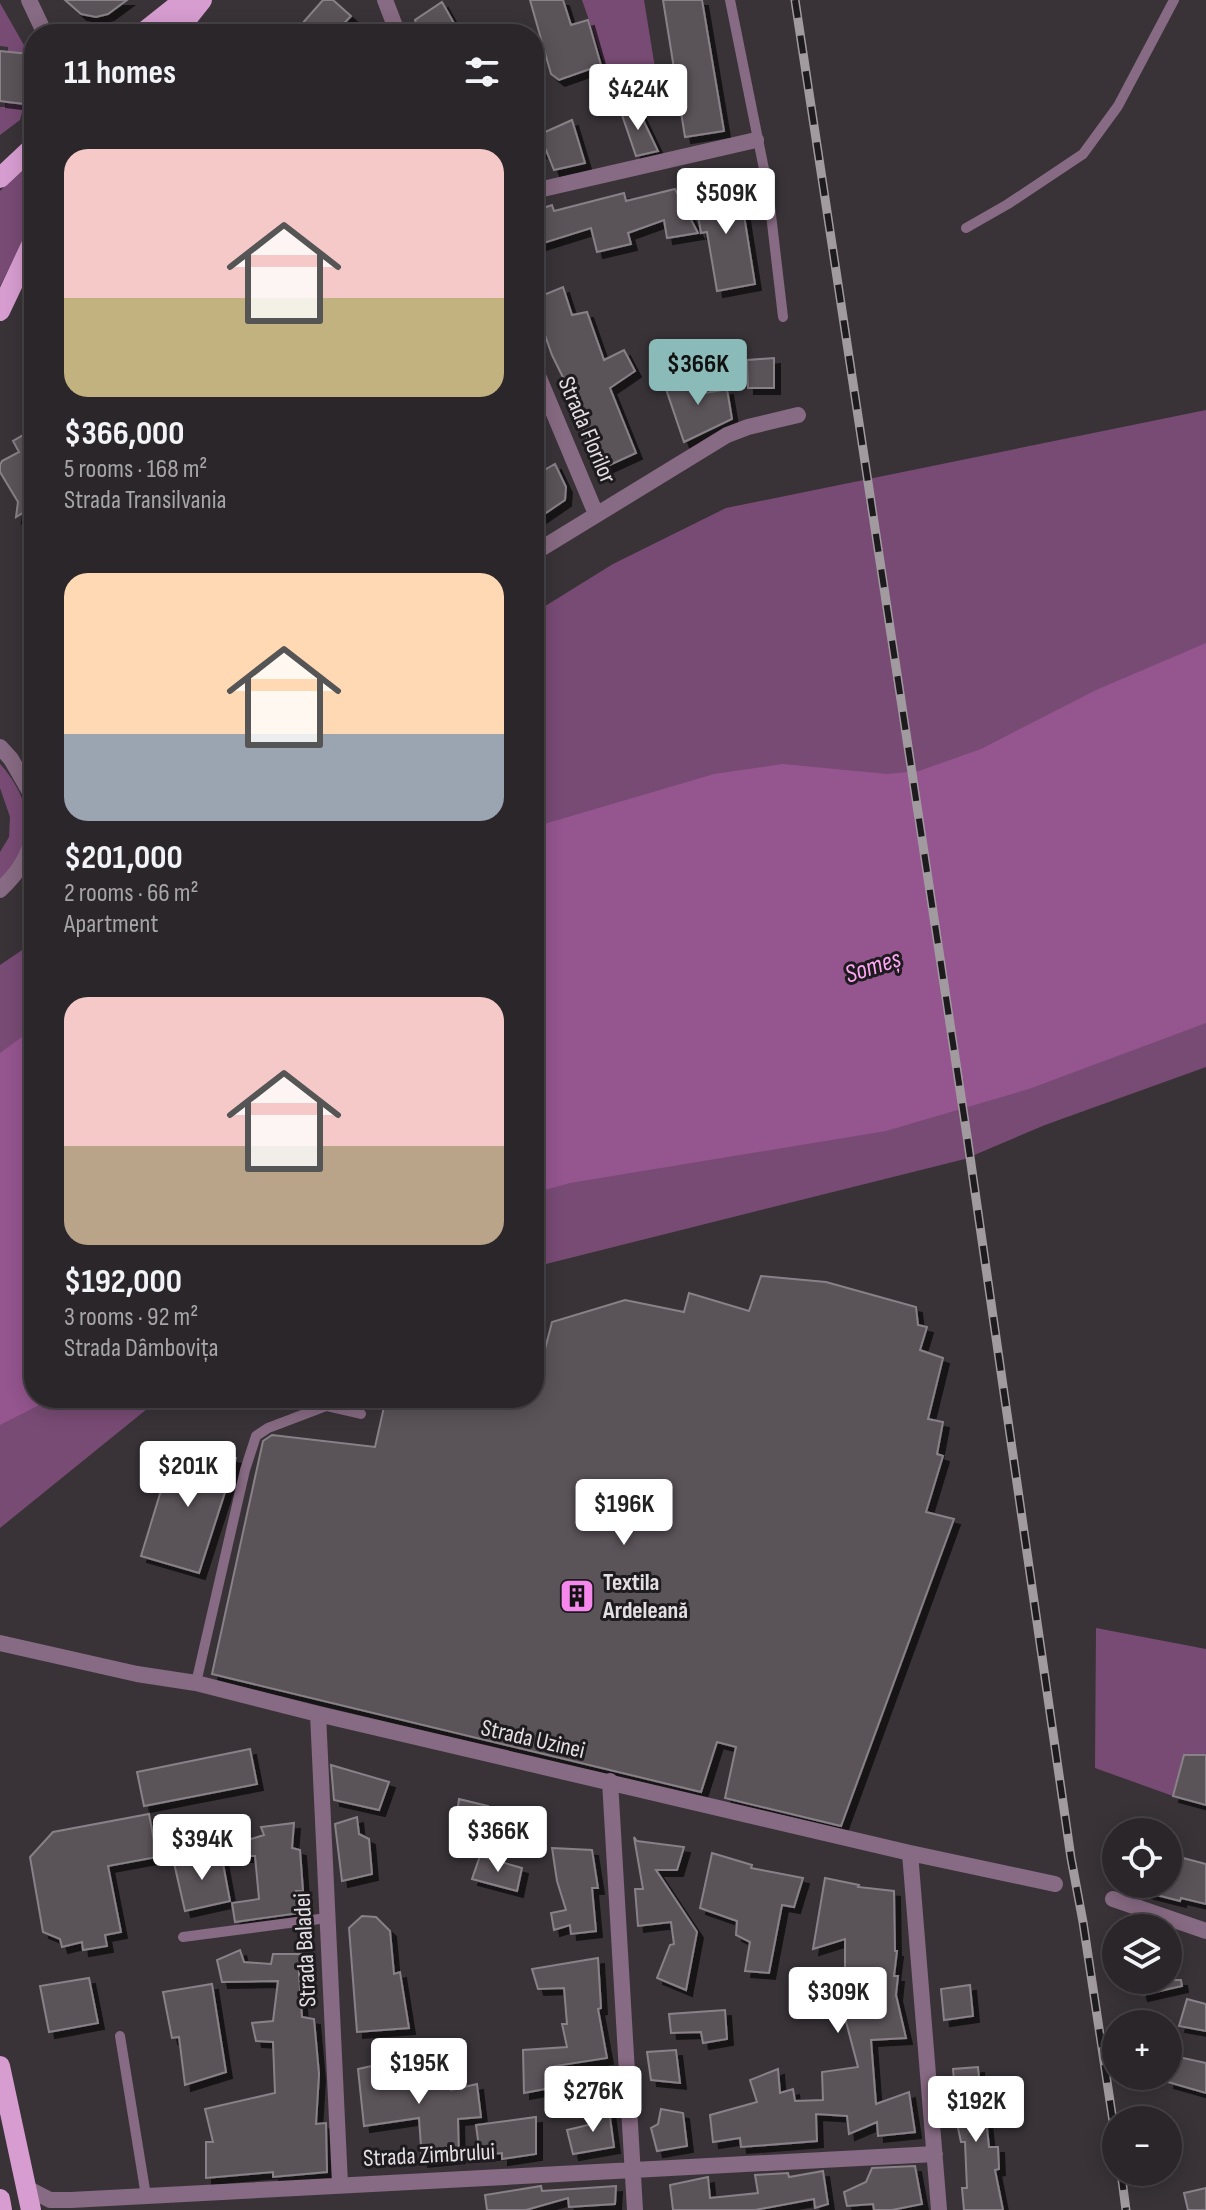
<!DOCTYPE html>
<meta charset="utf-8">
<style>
:root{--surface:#2b262a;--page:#373236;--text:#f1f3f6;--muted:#a6a5a8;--line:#474347;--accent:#8bbbb9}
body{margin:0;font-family:"Sofia Sans Condensed",sans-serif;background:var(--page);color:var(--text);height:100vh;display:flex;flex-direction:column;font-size:30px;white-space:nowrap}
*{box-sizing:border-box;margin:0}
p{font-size:26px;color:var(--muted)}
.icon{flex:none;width:44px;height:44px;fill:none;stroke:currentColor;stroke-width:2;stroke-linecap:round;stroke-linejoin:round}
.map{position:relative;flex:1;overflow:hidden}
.panel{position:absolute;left:24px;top:24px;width:520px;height:1384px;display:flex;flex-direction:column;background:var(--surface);border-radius:32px;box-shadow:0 4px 20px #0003,0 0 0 2px var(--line)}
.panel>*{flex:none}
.buttons{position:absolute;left:1102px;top:1818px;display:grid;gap:16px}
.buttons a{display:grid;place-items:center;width:80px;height:80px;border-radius:50%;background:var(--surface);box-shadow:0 4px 20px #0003,0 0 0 2px var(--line);font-size:40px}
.price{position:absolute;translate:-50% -68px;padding:0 18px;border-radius:8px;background:#fff;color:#222;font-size:26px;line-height:52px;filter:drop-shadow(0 2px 4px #0008)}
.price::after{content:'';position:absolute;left:50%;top:48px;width:24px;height:18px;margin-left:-12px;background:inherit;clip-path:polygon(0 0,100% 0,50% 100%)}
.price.selected{background:var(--accent);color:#111}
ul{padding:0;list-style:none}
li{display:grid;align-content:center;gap:16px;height:424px;padding:0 40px}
li span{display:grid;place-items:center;height:248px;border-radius:24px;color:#555}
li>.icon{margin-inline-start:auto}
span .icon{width:144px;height:144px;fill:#fffc;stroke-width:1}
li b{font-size:34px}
h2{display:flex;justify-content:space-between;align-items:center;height:96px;padding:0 40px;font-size:34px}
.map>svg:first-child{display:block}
.green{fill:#784b74}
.water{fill:#95558f}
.building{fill:#5a5359;stroke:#888187;stroke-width:2;filter:url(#shadow)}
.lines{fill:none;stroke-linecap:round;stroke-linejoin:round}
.service{stroke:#876a83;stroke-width:10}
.minor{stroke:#876a83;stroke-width:16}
.tertiary{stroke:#876a83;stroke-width:16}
.primary{stroke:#d79dd1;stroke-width:20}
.rail-casing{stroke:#a19ba0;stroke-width:9}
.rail{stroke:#1e1b1e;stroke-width:6;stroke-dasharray:18;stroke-linecap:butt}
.labels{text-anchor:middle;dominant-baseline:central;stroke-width:6;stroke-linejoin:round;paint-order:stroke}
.street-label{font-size:24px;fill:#e4dfe3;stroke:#1e1b1e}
.poi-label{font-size:24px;font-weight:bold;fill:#e4dfe3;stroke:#1e1b1e;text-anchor:start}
.water-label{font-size:26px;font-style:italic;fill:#ffa6f6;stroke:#1e1b1e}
</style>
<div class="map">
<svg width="1206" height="2210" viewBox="0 0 1206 2210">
<defs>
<filter id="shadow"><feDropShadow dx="6" dy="6" stdDeviation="0" flood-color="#0009"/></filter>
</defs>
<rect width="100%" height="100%" fill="#393338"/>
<path class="green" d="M582,0H644L656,74L610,80Z
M0,3L29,54L8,52V47L0,46Z
M6,102L24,104L20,120L0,135V107H5Z
M34,157V219L0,286V191Z
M1206,410V1067L1045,1125L965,1159L534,1267V613L613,564L726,508Z
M0,764C18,783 35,817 25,844C20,859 10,870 0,881V852L9,837L10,817L0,788Z
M34,942V1398H176L147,1409L0,1528V965Z
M1096,1628L1206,1649V1755H1184L1173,1796L1095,1768Z"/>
<path class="water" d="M1206,643V1023L1029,1089L886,1131L570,1183L534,1193V827L714,774L783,764L887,774L919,771L981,749L1096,690Z
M34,1028V1398H53L0,1425V1053Z"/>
<path class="building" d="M65,0H127L108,14L96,17L81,14Z
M323,0H333L351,16L334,34H293Z
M530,0H563L571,25L588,20L601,65L559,80L551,74Z
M663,0H702L724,131L685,137Z
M442,2L460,34H420L415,20Z
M0,51L29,54L24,104L0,101Z
M636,105L658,151L636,156L621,112Z
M572,120L585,163L554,170L546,150L534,155V137Z
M739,184L755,284L717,291L707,232L701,233L694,192Z
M675,189L698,233L667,238L664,220L628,233L631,244L597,252L591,228L534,246V211L552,205L554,211L624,193L626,201Z
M563,287L572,315L587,312L604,360L624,350L635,371L610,388L636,453L601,469L580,422L584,420L552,355L534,304V299Z
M774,358V388H748L747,360Z
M700,373L705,393L727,389L732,419L684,442L666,389Z
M34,429V506L16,517L18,502L0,472V465L2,461L19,452L13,441Z
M555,464L566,487L565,500L540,517L534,505V476Z
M761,1276L826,1282L916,1307L918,1325L927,1327L920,1350L943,1358L928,1419L943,1422L937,1454L943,1456L926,1512L954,1519L841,1826L725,1798L736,1747L717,1742L701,1792L212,1674L263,1441L272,1435L375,1447L386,1398H534V1364L541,1365L552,1322L625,1300L684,1312L689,1293L749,1311Z
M174,1448L236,1458L199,1573L141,1556Z
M250,1749L257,1784L144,1806L137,1772Z
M1184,1755H1206V1805L1173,1796Z
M331,1765L389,1782L379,1810L334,1800Z
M459,1799L488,1806L483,1825L456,1819Z
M149,1814L157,1857L108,1866L121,1932L105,1935L107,1946L83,1950L82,1942L62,1947L60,1939L43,1932L30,1857L53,1832Z
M357,1817L359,1834L369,1839L372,1874L342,1881L335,1824Z
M294,1823L292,1848L300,1850L303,1891H296L300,1913L235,1922L232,1903L259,1899L255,1856H244L241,1842L264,1835L261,1827Z
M634,1837L637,1841L684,1847L677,1870H656L697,1932L686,1990L657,1978L670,1945L674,1944L671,1922L638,1926L635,1889H643Z
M552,1848L592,1850L598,1888H592L596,1931L571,1934L570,1925L554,1930L551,1913L566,1910L557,1881Z
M221,1853L230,1901L185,1911L174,1863Z
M712,1853L752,1865L751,1868L803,1878L794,1907L782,1905L769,1973L745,1971L750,1942L736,1935L737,1921L700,1908Z
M1168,1854L1206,1864V1904L1181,1898L1180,1901L1133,1889L1134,1884H1168Z
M480,1856L522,1868L517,1891L472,1879Z
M825,1878L859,1885L858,1887L894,1891L895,1951H897L894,1976H898L896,1995L906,2038L871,2040L876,2104L909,2092L915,2132L878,2136L877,2122L849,2134L847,2116L816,2114L817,2141L741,2147L740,2138L713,2142L710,2115L757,2102L750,2080L778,2069L780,2093L793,2089L795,2101L823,2100L822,2072L858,2067L845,2018L869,2012L870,1971L845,1969V1939L813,1949Z
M362,1916L376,1917L390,1931L394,1974L400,1972L409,2028L357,2032L349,1928Z
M240,1950L244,1962L271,1964L273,1954H301L299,1973L302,2017L314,2019L319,2074L316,2124L326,2123L327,2172L273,2177V2172L206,2178V2142H213L205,2109L275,2093L273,2042L256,2041L252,2023L273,2021L278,1981L222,1982L217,1960Z
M598,1958L601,2008L598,2009L607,2058L555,2066L556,2087L524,2093L523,2050L567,2047L562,2024H567L564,1988L538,1989L532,1969Z
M89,1978L98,2023L49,2032L40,1986Z
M1138,1980H1181L1182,1986L1142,1995Z
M212,1984L226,2072L185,2085L179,2037L172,2038L163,1992Z
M970,1985L973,2016L944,2020L941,1989Z
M1187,1999L1206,2004V2031L1179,2026Z
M725,2010L727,2039L703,2043L701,2032L671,2033L669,2014Z
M676,2050L680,2083L651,2080L647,2052Z
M1174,2056L1206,2063V2093L1168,2082Z
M394,2061L397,2081L450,2072L451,2090L477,2084L481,2117L458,2119L459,2157L422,2161L419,2118L364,2126L358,2069Z
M978,2067L982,2110L985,2109L989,2147H998L999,2169L995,2170L1003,2210H964L962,2188H967L965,2142H961L958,2128L953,2069Z
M661,2109L683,2113L687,2146L657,2151L651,2128L658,2124Z
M609,2110L614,2147L573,2154L567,2130L592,2124L589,2114Z
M536,2117V2154L502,2159V2153L480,2155L476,2125Z
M915,2166L922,2204L892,2210H874L873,2204L847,2206L844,2192L866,2182L872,2168Z
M823,2171L828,2204L815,2208L814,2199L755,2210H673L670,2185L708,2177L710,2198L758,2193L755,2175L788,2173L789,2177Z
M541,2186L542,2191L616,2186L615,2204L569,2207L568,2198L526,2210H487L485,2195Z
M1206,2188V2210H1188L1184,2193Z"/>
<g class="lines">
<path class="service" d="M730,0L768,189L783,317
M966,228L1008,204L1083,154L1118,106L1174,0
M326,1406L344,1398
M196,1683L245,1470L256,1436L268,1428L326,1406L361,1414
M183,1937L327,1918
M120,2036L146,2196"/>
<path class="minor" d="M385,0L398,34
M534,191L756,140
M534,366L596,514
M534,553L727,435L748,427L798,415
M0,1643L137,1674L196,1683L318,1714L910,1853L1055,1884
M318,1714L340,2184
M610,1781L635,2210
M910,1853L939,2210
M1113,1899L1206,1931
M27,2188L50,2200H71L935,2154"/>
<path class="tertiary" d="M29,0L45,34
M0,747L11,759L34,799
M0,890C18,873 28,858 34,834"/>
<path class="primary" d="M141,34L184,0
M175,34L202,0
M0,178L34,146
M0,311L34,239
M0,2066L31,2210
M0,2199L2,2210"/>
<g class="rail-casing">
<path id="rail" d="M795,0L967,1136L1071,1858L1083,1922L1116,2141
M1121,2172L1126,2210"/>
</g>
<use href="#rail" class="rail"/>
</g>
<defs>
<g id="building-square" transform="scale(1.8)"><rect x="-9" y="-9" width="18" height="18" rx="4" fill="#f688ed" stroke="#1e1b1e"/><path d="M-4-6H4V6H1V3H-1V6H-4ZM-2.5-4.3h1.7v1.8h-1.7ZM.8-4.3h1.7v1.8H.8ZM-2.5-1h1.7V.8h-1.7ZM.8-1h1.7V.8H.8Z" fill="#111"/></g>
</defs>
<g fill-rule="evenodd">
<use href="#building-square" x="577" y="1596"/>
</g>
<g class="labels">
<g class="street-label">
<text transform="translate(587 430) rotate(67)">Strada Florilor</text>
<text transform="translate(533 1739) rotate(13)">Strada Uzinei</text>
<text transform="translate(305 1950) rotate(-93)">Strada Baladei</text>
<text transform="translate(429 2155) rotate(-3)">Strada Zimbrului</text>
</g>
<g class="poi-label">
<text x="603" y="1582">Textila<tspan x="603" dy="28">Ardeleană</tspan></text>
</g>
<g class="water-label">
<text transform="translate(873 967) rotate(-18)">Someș</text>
</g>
</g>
</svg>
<div class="buttons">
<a><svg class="icon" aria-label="locate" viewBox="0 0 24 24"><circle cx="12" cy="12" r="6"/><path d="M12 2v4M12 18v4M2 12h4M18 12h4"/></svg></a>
<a><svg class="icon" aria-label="layers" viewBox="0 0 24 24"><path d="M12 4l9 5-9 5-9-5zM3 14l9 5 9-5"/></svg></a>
<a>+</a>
<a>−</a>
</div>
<b class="price" style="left:638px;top:132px">$424K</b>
<b class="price" style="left:726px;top:236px">$509K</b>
<b class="price selected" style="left:698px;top:407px">$366K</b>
<b class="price" style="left:188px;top:1509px">$201K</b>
<b class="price" style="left:624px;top:1547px">$196K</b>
<b class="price" style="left:498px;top:1874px">$366K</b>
<b class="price" style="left:202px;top:1882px">$394K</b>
<b class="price" style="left:838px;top:2035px">$309K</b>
<b class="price" style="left:419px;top:2106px">$195K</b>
<b class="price" style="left:593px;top:2134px">$276K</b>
<b class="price" style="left:976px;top:2144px">$192K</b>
<section class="panel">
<h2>11 homes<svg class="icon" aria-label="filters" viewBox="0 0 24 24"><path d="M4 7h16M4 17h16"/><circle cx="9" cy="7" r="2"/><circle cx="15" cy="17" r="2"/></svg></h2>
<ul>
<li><span style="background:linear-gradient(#f6c9c9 60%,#c2b280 0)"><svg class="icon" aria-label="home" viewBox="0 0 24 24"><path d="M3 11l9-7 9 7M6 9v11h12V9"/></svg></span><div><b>$366,000</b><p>5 rooms · 168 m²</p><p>Strada Transilvania</p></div></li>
<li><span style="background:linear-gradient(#ffd9b3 65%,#9aa5b1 0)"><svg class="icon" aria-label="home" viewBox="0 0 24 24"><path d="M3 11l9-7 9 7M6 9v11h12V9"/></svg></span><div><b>$201,000</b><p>2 rooms · 66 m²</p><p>Apartment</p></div></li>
<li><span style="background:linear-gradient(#f6c9c9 60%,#b9a48a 0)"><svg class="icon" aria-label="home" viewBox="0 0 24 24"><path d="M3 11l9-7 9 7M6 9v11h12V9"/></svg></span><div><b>$192,000</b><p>3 rooms · 92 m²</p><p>Strada Dâmbovița</p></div></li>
</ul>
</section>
</div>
